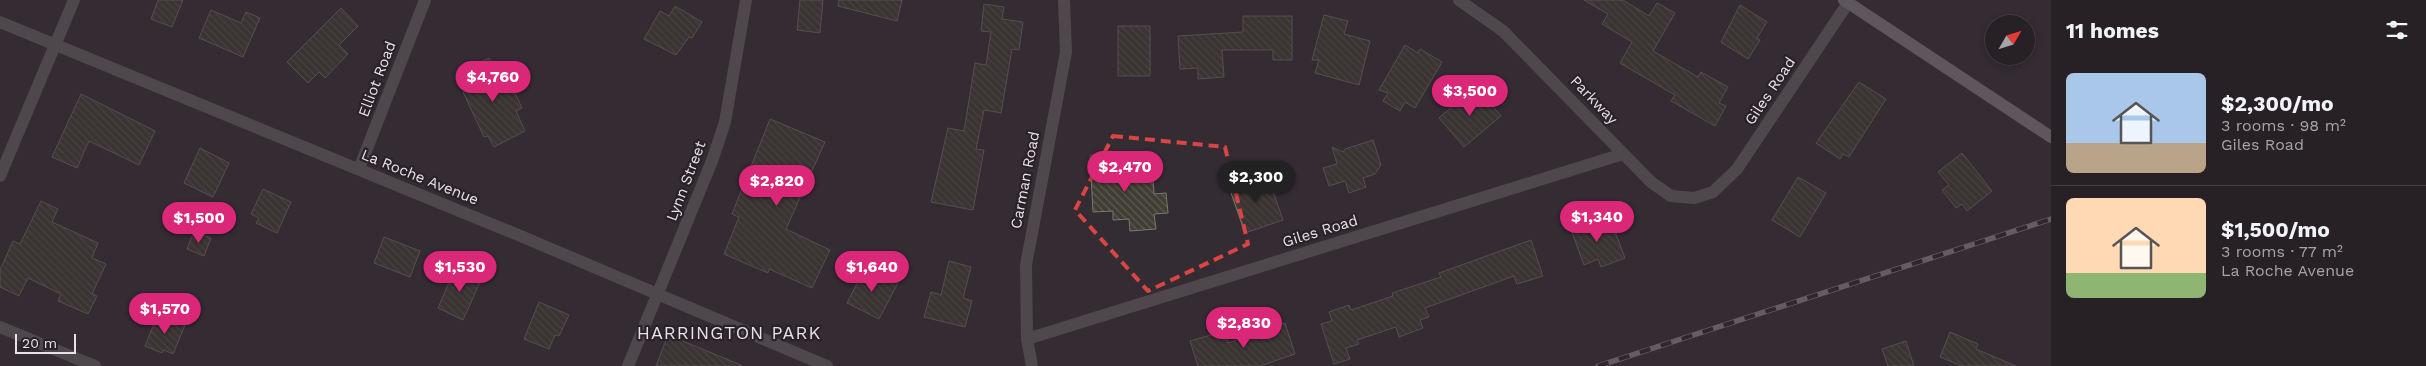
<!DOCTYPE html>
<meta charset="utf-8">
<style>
:root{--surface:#272126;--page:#2f292e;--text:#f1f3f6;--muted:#a4a3a7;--line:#433e43;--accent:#db2777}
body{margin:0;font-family:"Work Sans",sans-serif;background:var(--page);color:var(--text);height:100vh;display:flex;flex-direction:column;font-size:19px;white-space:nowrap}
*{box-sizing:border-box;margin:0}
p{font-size:16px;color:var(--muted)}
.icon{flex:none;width:28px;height:28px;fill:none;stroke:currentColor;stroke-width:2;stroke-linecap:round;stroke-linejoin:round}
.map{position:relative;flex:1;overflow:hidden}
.details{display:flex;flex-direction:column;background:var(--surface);width:375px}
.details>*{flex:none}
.needle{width:32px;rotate:51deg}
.controls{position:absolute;left:1985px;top:15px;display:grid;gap:10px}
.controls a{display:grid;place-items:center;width:50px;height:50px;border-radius:50%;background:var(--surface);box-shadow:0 2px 8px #0003,0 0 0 1px var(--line);font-size:25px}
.scale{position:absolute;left:15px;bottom:12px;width:61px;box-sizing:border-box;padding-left:5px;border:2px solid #e7e2e6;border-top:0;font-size:14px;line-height:18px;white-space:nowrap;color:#e7e2e6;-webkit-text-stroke:4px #2a2229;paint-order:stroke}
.price{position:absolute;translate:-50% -42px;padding:0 11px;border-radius:18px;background:var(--accent);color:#fff;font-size:16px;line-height:32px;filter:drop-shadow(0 1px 2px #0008)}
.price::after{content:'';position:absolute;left:50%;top:30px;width:15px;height:11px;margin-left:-8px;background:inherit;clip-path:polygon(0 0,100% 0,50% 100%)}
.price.active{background:#222;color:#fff}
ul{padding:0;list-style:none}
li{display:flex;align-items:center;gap:15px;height:125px;padding:0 15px}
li+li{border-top:1px solid var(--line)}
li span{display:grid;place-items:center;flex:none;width:140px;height:100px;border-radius:8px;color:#555}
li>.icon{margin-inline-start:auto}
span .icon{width:60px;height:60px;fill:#fffc;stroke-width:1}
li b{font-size:21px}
h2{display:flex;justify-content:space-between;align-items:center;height:60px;padding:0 15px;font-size:21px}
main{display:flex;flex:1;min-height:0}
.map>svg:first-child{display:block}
.building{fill:url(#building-back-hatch);stroke:#7b796d}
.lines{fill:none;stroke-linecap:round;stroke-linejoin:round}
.street{stroke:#6e6a6e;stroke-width:12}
.secondary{stroke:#928b91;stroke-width:12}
.rail-casing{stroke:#9d979c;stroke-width:5.5}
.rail{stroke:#2a2229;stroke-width:4;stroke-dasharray:11;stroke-linecap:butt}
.marked{fill:none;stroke:#d94444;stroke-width:4;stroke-dasharray:10 6;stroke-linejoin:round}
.labels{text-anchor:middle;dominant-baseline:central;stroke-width:4.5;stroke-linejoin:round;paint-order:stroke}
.street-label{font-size:15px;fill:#e7e2e6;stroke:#2a2229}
.quarter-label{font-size:18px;letter-spacing:1px;fill:#e7e2e6;stroke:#2a2229}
</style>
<main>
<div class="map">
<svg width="2051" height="366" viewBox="0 0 2051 366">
<defs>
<pattern id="building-back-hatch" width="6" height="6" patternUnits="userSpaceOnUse" patternTransform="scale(1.25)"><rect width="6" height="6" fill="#403e34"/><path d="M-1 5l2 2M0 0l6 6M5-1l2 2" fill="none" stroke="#5c5a51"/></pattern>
</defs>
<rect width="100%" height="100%" fill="#342c33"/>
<path class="building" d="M158,0H183L172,27L151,19Z
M800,0H823L820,33L797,30Z
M839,0H902L897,21L838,6Z
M1584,0H1623L1649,16L1657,3L1675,13L1653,51L1698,77L1701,72L1728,87L1719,103L1726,106L1715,126L1671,101L1675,95L1620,63L1632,42L1602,24L1608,14Z
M984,4L1004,7L1002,19L1023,22L1019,50L1012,49L1001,113L984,110L976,149L984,150L973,210L931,202L948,128L964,131L975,63L986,65L991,32L981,31Z
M1740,5L1767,22L1757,38L1760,40L1748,59L1721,42Z
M675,6L702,22L692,38L689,37L676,55L644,39L660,11L669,16Z
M341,8L358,26L339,45L348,54L325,78L319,72L308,83L287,62Z
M211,10L241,23L246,12L260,18L243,57L199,38Z
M1324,15L1348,21L1344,34L1370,41L1359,85L1315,73L1319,60H1312Z
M1243,16H1292V60H1273V50H1222L1224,77L1198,79V68L1180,69L1178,36L1243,32Z
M1118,26H1150V76H1118Z
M1405,45L1418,53L1420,49L1442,62L1415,108L1405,102L1400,111L1383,101L1388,93L1379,90Z
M489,58L498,77L506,74L522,108L516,111L525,131L494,147L488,136L484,137L463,92L470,88L462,71Z
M1859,82L1886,99L1849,157L1843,154L1840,159L1816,143Z
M1475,86L1501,116L1464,147L1439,118Z
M81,94L155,131L139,165L89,141L77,168L52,157Z
M770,119L825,142L786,229L830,250L812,288L769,269L768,273L724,254L739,217L732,214Z
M1373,140L1381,165L1375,174L1363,178L1366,187L1349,193L1345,181L1329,186L1323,168L1337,164L1332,147L1343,152L1345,149Z
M200,148L229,163L213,197L184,183Z
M1114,153L1115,168L1140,166L1142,180L1153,179L1154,194L1166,193L1168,213L1154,214L1156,229L1130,231L1129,219L1113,220V211L1093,212L1090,155Z
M1962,153L1992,191L1967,211L1962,204L1956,208L1942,190L1949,185L1938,172Z
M1267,174L1283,220L1245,233L1229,187Z
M1798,177L1826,193L1800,237L1772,220Z
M263,189L291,202L277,233L256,223L259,218L251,214Z
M41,201L58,209L52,222L98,243L92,258L106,264L92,294L97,296L88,314L58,301L61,294L28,278L19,296L0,287V270L13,241L20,244Z
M1597,218L1599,225L1611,221L1625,258L1601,267L1598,259L1584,265L1570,227Z
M194,231L211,238L204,256L187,249Z
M384,237L420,251L410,277L374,263Z
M1531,240L1543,276L1517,284L1514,276L1425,308L1429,317L1420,320L1423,328L1399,337L1396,327L1357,340L1359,344L1346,348L1350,359L1334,364L1321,324L1332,321L1329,312L1349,305L1351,310L1393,296L1392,293L1441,277L1439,273Z
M949,261L971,267L963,298L972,301L965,327L924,317L931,292L941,295Z
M456,266L482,278L463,320L438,308Z
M866,266L898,283L879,319L847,303Z
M539,302L569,315L559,336L555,335L549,349L524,339Z
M158,314L185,325L173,354L164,350L162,353L145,346Z
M1285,323L1295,354L1260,366H1198L1190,341L1225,331L1228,343Z
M1950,332L1978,344L1976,349L2016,366H1962L1940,357Z
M668,335L741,365V366H656Z
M1906,341L1914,366H1888L1882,349Z"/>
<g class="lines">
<path class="street" d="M1459,0L1503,31L1651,182L1671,196L1694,198L1713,192L1737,169L1848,3
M0,22L523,237L827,366
M359,169L425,0
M0,176L74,0
M0,327L95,366
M1027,339L1623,154
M628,366L712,161L725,122L746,0
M1032,366L1027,339L1026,265L1066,52L1064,0"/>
<path class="secondary" d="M1844,0L2051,137"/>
<g class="rail-casing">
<path id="rail" d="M1598,366L2051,219"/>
</g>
<use href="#rail" class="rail"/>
</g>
<path d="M0 0H2051V366H0ZM1113,136L1225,147L1248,244L1148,291L1075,210Z" fill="#342c33" fill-opacity=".55" fill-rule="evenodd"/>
<path class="marked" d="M1113,136L1225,147L1248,244L1148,291L1075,210Z"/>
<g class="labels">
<g class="street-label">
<text transform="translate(377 79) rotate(-69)">Elliot Road</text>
<text transform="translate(1770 91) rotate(-56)">Giles Road</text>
<text transform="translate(1594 100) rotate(46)">Parkway</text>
<text transform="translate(420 177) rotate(22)">La Roche Avenue</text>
<text transform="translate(1025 180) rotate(-79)">Carman Road</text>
<text transform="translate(686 181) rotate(-69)">Lynn Street</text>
<text transform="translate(1320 231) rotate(-17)">Giles Road</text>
</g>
<g class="quarter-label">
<text x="729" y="332">HARRINGTON PARK</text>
</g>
</g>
</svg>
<div class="controls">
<a><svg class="needle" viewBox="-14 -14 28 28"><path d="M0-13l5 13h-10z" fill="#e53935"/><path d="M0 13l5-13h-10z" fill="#a4a3a7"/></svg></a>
</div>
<div class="scale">20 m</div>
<b class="price" style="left:493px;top:103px">$4,760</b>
<b class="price" style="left:1470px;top:117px">$3,500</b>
<b class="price" style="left:1125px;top:193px">$2,470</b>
<b class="price active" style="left:1256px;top:203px">$2,300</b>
<b class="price" style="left:777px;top:207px">$2,820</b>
<b class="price" style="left:1597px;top:243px">$1,340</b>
<b class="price" style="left:199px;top:244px">$1,500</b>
<b class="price" style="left:460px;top:293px">$1,530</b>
<b class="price" style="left:872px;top:293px">$1,640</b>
<b class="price" style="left:165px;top:335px">$1,570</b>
<b class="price" style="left:1244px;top:349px">$2,830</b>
</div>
<section class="details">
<h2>11 homes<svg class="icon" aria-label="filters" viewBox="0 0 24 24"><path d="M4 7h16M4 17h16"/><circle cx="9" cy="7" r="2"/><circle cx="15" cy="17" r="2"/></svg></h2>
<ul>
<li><span style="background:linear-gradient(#a9c7e8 70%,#b9a48a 0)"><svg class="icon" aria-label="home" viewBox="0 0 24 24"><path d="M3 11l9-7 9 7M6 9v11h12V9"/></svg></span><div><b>$2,300/mo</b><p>3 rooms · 98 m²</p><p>Giles Road</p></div></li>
<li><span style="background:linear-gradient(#ffd9b3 75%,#8fb573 0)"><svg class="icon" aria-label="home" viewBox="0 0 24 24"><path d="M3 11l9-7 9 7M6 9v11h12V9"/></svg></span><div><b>$1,500/mo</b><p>3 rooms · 77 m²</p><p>La Roche Avenue</p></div></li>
</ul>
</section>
</main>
